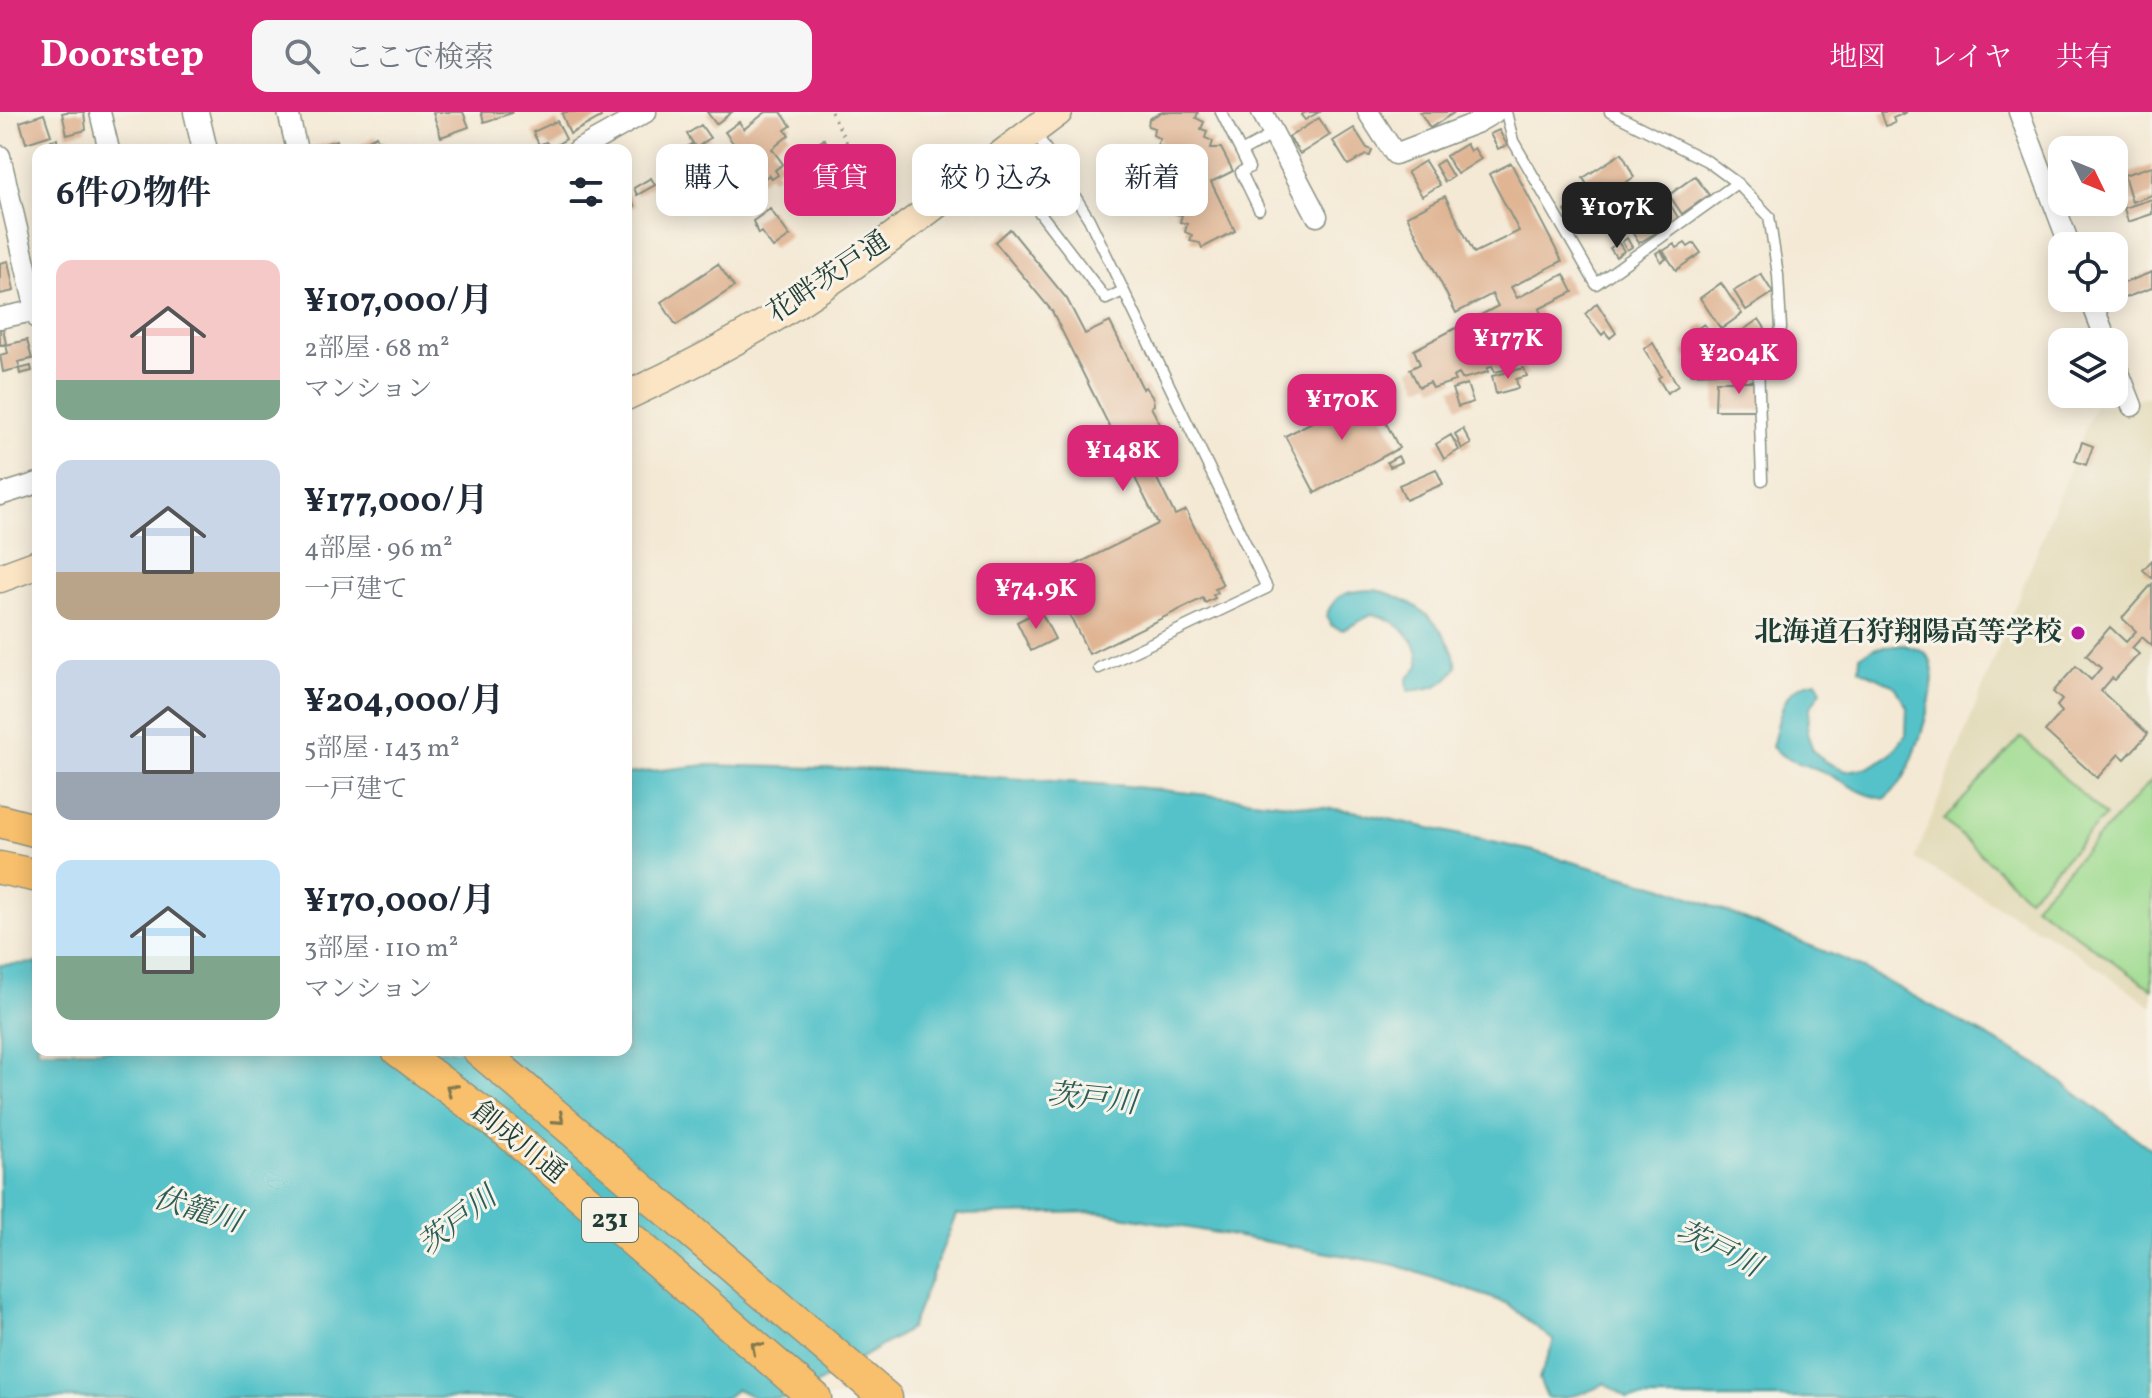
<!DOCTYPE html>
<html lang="ja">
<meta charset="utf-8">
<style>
:root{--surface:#fff;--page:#f6f6f7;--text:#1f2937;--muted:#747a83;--accent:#db2777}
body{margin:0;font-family:Vollkorn,"Noto Serif JP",serif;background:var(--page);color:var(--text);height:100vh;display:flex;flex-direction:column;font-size:30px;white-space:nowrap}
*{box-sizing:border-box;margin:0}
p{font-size:26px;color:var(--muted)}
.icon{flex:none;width:44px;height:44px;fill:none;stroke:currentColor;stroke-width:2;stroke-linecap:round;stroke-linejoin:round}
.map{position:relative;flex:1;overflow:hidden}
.sheet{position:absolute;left:32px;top:32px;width:600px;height:912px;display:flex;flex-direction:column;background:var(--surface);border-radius:16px;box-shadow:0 4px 20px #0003}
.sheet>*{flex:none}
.guide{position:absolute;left:656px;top:32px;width:760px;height:72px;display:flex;gap:16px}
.needle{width:52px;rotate:133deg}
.fabs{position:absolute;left:2048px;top:24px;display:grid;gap:16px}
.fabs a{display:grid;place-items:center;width:80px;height:80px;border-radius:16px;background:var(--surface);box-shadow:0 4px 20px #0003;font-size:40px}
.price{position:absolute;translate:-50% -68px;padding:0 18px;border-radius:16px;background:var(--accent);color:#fff;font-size:26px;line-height:52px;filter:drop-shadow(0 2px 4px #0008)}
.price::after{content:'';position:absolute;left:50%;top:48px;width:24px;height:18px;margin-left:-12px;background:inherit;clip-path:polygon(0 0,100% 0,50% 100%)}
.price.on{background:#222;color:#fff}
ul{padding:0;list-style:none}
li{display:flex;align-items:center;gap:24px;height:200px;padding:0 24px}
li span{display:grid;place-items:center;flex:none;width:224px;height:160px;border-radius:16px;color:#555}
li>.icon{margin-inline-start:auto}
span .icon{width:96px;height:96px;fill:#fffc;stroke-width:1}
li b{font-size:34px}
h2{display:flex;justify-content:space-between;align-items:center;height:96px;padding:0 24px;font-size:34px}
.tag{padding:0 28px;border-radius:16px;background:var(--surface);box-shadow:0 4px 20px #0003;font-size:28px;line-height:72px}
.tag.on{background:var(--accent);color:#fff}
header{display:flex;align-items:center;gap:48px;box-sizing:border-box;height:112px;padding:0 40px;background:var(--accent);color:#fff}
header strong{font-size:38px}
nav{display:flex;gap:44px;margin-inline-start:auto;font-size:28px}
.search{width:560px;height:72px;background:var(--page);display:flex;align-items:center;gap:20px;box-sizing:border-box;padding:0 28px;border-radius:16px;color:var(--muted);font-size:30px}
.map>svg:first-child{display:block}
.built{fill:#e3dbba}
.green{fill:#9fdb90;stroke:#5f8c62;stroke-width:2}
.water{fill:#54c2c9;stroke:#3a807e;stroke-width:2}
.building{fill:#e0b594}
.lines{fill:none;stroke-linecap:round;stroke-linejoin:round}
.service-casing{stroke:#8a9384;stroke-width:13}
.minor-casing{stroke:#8a9384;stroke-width:23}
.tertiary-casing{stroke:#8a9384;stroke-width:27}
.secondary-casing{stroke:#8a9384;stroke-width:31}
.trunk-casing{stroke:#8a9384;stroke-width:35}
.path{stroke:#8a9384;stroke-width:3;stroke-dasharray:2 6;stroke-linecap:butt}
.service{stroke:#fff;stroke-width:10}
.minor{stroke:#fff;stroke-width:20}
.tertiary{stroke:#fff;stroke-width:24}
.secondary{stroke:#fce5c4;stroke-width:28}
.trunk{stroke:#f8bf6c;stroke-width:32}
.oneway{stroke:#81784d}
.poi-dot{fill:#b5179e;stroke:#f7f3e8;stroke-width:3}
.labels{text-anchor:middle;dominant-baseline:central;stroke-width:6;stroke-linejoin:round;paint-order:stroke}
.shield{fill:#f7f3e8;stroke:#60746a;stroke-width:2}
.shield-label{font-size:26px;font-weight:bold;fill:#1f3d34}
.street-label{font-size:28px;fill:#1f3d34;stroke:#f7f3e8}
.poi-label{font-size:28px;font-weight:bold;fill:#1f3d34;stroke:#f7f3e8;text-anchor:end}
.water-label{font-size:30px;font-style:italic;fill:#2c5e59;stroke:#f7f3e8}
</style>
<header>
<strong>Doorstep</strong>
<div class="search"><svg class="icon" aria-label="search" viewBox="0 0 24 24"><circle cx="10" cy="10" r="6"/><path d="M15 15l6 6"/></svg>ここで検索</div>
<nav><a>地図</a><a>レイヤ</a><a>共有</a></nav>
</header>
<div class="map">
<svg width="2152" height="1286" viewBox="0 0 2152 1286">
<rect width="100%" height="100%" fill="#f7f3e8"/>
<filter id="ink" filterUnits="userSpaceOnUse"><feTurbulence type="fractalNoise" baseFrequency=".0125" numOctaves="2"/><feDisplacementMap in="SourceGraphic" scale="16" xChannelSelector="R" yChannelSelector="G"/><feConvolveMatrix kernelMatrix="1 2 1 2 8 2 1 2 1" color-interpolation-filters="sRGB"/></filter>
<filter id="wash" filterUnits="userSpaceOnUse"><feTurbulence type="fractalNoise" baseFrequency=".006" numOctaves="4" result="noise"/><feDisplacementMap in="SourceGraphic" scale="32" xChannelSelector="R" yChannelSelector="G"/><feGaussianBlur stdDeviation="1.8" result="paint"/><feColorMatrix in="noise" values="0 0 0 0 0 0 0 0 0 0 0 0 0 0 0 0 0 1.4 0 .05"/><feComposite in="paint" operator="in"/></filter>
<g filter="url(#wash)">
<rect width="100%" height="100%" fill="#f4e9d5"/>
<path class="built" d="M2152,284V895L2066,833L1915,747L2094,295Z"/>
<path class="green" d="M2021,625L2105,704L2028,786L1944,708Z
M2152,668V877L2034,793Z"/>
<path class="water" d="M1374,478C1414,485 1449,514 1457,555C1444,575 1431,577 1408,579L1407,567L1419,554C1420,527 1397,508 1373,502L1343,518L1332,514L1326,504C1336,479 1349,479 1374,478Z
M1904,533C1913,536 1926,538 1930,548C1941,569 1915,648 1902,668C1898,675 1891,681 1886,687C1859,684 1841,666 1817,657C1798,651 1786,649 1772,635C1781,604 1779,574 1817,569L1821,579L1810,596L1807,621L1813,638L1824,649L1846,659L1870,655L1891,642L1906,623L1907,595L1895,574L1859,557L1860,544L1874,536Z
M706,653L890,658L1126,674L1353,699L1533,739L1672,778L1853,851L2034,950L2152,1038V1286H1627L1605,1271C1588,1282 1567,1286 1547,1286L1539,1267L1554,1229L1506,1191L1396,1153L1099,1100L956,1103L910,1217L793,1286H755L737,1277L725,1286H0V853L38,851V938H626V662Z"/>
<g id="blocks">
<path class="building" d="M66,0H84L86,18L67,23L62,1Z
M437,0H463L469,15L441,25L433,1Z
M481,0H512V1L484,10Z
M565,0H599L601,5L570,22L562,2Z
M707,0H732L716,12Z
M766,0H781L791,14L785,18L789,23L772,37L783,52L775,58L778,63L772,67L769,63L761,69L725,20L739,10L744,17Z
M1162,0H1198L1196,6L1204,10L1201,17L1207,19L1205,26L1213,29L1211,36H1221L1233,59L1211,70L1235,119L1202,136L1200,131L1190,129L1192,123L1185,120L1187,112L1180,110L1182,103L1175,102L1177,93L1171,91L1173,84L1165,68L1177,62L1171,61L1173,55L1167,52L1168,44L1162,42L1164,36L1157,33L1160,27L1153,23L1154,16L1148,14L1149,7Z
M1306,0H1319L1305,8L1301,3Z
M1420,0H1455L1430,16Z
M1881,0H1907L1893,6L1895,11L1886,14Z
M44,2L51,23L26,31L20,10Z
M1319,6L1330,23L1300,42L1289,25Z
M557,9L566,27L551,36L546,30L539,33L533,20Z
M701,13L710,26L696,36L687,22Z
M1354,16L1367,36L1372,38L1370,44L1366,43L1348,53L1333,29Z
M1499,18L1507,33L1498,37L1490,22Z
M376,24L379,31L384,29L387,38H363L361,32Z
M57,27L58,35L42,38V35L52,33L51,28Z
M824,27L834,39L821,50L811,37Z
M337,28L340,38H313V35Z
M691,32L694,36L683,43L681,39Z
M1466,32L1470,39L1474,36L1481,47L1457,62L1446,44Z
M1622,41L1634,65L1597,89L1583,66Z
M1443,48L1453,65L1445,70L1435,53Z
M1425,49L1440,73L1422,84L1407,60Z
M1511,51L1562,149L1511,175L1517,186L1564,162L1573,180L1539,197L1555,229L1543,240L1512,256L1495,260L1492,254L1487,257L1488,260L1462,267L1459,262L1453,265L1455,269L1433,276L1430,270L1419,275L1410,257L1420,252L1414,238L1498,194L1492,182L1456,201L1407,104L1445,84L1474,141L1519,119L1489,62Z
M2152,54V83L2132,90L2124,63Z
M1695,64L1709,83L1682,102L1669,83Z
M651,66L655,73L637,83L634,76Z
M2115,76L2120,93L2092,102L2088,90H2114Z
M626,78L635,94L626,99Z
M1585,84L1591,93L1569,105L1565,99Z
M2152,87V102L2128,110L2124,96Z
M1671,94L1679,107L1672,111L1665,98Z
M770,97L790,124L773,136L761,120L758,122L753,109Z
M1653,98L1664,116L1639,131L1625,109L1640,100L1643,104Z
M1621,113L1626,121L1617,126L1613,119Z
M1010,117L1067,187L1085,222L1110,210L1143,277L1145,275L1153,286L1154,293L1151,295L1169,329L1167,337L1169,341L1149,351L1175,403L1186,398L1223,473L1215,477L1217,481L1213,483L1215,486L1205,491L1203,486L1089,542L1051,465L1158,412L1052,199L995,130Z
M1627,126L1632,135L1627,138L1622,130Z
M1619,131L1624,139L1616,145L1610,136Z
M1685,131L1688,135L1694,131L1701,141L1676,158L1663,139L1674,132L1677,136Z
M1661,138L1666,147L1661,150L1656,141Z
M2114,145L2122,166L2114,169Z
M8,149L14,179L0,182V151Z
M718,152L734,175L676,213L661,190Z
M2152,160V176L2116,189L2114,175Z
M1761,162L1773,181L1746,198L1734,179Z
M1721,171L1742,202L1721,217L1700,186Z
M1597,191L1616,221L1610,226L1605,220L1602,223L1585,202Z
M1759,207L1767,219L1747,233L1739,221Z
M1704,212L1714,226L1705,233L1695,218Z
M3,216L6,232L0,233V217Z
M27,228L32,247L18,250L20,256L3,260L0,243L8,241L6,233Z
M1653,231L1678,274L1667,281L1658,266L1661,264L1644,237Z
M1697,231L1701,236L1687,246L1683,240Z
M1691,248H1716L1717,261L1691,262Z
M31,254L32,259L20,262L19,257Z
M1524,256L1527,264L1516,267L1518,276L1496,282L1492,264Z
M1716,269H1763L1762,298H1715Z
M1467,272L1473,290L1458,295L1452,277Z
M1370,280L1399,336L1315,381L1285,324Z
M1463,317L1471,332L1462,337L1455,322Z
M1451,323L1459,338L1444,347L1436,332Z
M2082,330L2093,334L2086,353L2075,349Z
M1398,344L1401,350L1390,355L1387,350Z
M1436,357L1443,372L1406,388L1399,373Z
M2152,448V466L2143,458Z
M2152,472V534L2142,525L2132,536L2139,542L2115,568L2112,566L2101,579L2148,622L2125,647L2119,642L2097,666L2045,619L2062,600L2057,594L2062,588L2053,580L2076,554L2091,568L2101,556L2086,543L2110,515L2126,530L2136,519L2122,506Z
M1040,498L1055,527L1031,539L1017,510Z"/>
</g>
</g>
<g filter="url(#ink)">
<use href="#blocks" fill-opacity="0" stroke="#8a9384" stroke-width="2"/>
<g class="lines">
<g class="service-casing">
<path id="service" d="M1221,0L1241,40L1274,22
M1506,0L1513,29L1596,172L1737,71
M1610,0L1707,49L1737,71L1769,104L1778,163L1781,216L1773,238L1758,251L1762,368
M1035,20L1089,107L1267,476L1099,556
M1241,40L1249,56L1241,60L1259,97
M1027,84L1106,187L1123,179"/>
</g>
<g class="minor-casing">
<path id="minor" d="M100,0L109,38
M288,0L297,38
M1262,0L1317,104
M1368,0L1395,42L1476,11L1495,0
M2019,0L2070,134
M578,38L646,0
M0,44L38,207
M2090,186L2107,230
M0,206L38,198
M2114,248L2132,294
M0,383L38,371"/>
</g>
<g class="tertiary-casing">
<path id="tertiary" d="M196,0L205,38"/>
</g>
<g class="secondary-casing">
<path id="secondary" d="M626,284C678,260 728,234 777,204C875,143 965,69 1058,0
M0,466L38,452"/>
</g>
<g class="trunk-casing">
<path id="trunk" d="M0,709L38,719
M0,756L38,764
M398,938L509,1021L815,1286
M479,938L886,1286"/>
</g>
<path class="path" d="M831,0L854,44L889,78"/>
<use href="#service" class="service"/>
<use href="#minor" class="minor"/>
<use href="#tertiary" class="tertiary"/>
<use href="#secondary" class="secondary"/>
<use href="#trunk" class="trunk"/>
</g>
<defs><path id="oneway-chevron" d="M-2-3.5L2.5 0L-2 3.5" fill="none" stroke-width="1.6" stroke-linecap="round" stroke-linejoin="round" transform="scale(2)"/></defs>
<g class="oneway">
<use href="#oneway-chevron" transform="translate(451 977) rotate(-143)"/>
<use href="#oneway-chevron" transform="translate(559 1007) rotate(41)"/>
<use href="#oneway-chevron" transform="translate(756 1235) rotate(-139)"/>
</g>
</g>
<circle class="poi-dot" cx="2078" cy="521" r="8"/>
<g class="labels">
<rect class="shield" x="582" y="1086" width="56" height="44" rx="6"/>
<g class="shield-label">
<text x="610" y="1108">231</text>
</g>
<g class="street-label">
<text transform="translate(829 166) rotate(-34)">花畔茨戸通</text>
<text transform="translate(518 1031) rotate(39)">創成川通</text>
</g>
<g class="poi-label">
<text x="2062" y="521">北海道石狩翔陽高等学校</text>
</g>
<g class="water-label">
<text transform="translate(1092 988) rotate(6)">茨戸川</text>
<text transform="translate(197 1099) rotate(17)">伏籠川</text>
<text transform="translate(458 1110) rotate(-38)">茨戸川</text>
<text transform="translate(1718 1138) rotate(26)">茨戸川</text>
</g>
</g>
</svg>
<div class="fabs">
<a><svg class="needle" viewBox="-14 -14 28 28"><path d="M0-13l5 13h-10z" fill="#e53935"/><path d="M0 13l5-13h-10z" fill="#747a83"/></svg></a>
<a><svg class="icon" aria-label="locate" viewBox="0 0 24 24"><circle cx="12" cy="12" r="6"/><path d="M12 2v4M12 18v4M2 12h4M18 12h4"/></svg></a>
<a><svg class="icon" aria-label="layers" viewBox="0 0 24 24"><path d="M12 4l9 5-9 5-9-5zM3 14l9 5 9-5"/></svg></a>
</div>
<b class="price on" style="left:1617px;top:138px">¥107K</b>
<b class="price" style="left:1508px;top:269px">¥177K</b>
<b class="price" style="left:1739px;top:284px">¥204K</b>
<b class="price" style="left:1342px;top:330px">¥170K</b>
<b class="price" style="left:1123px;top:381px">¥148K</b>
<b class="price" style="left:1036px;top:519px">¥74.9K</b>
<div class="guide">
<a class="tag">購入</a>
<a class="tag on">賃貸</a>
<a class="tag">絞り込み</a>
<a class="tag">新着</a>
</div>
<section class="sheet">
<h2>6件の物件<svg class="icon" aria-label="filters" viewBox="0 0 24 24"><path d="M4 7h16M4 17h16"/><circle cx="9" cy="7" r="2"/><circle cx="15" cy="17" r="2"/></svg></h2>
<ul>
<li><span style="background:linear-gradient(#f6c9c9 75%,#7fa58c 0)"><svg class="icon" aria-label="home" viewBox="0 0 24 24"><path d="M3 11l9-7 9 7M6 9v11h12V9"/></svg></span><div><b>¥107,000/月</b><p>2部屋 · 68 m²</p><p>マンション</p></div></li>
<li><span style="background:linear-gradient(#c9d6e8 70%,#b9a48a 0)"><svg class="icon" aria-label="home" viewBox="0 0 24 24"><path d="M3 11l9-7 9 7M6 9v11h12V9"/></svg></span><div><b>¥177,000/月</b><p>4部屋 · 96 m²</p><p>一戸建て</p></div></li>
<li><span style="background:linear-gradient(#c9d6e8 70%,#9aa5b1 0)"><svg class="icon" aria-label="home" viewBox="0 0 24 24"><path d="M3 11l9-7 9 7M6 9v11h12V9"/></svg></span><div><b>¥204,000/月</b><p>5部屋 · 143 m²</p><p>一戸建て</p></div></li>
<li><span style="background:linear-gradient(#bfe0f5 60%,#7fa58c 0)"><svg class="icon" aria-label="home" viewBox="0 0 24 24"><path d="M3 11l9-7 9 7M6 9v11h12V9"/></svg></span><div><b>¥170,000/月</b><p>3部屋 · 110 m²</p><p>マンション</p></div></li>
</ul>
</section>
</div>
